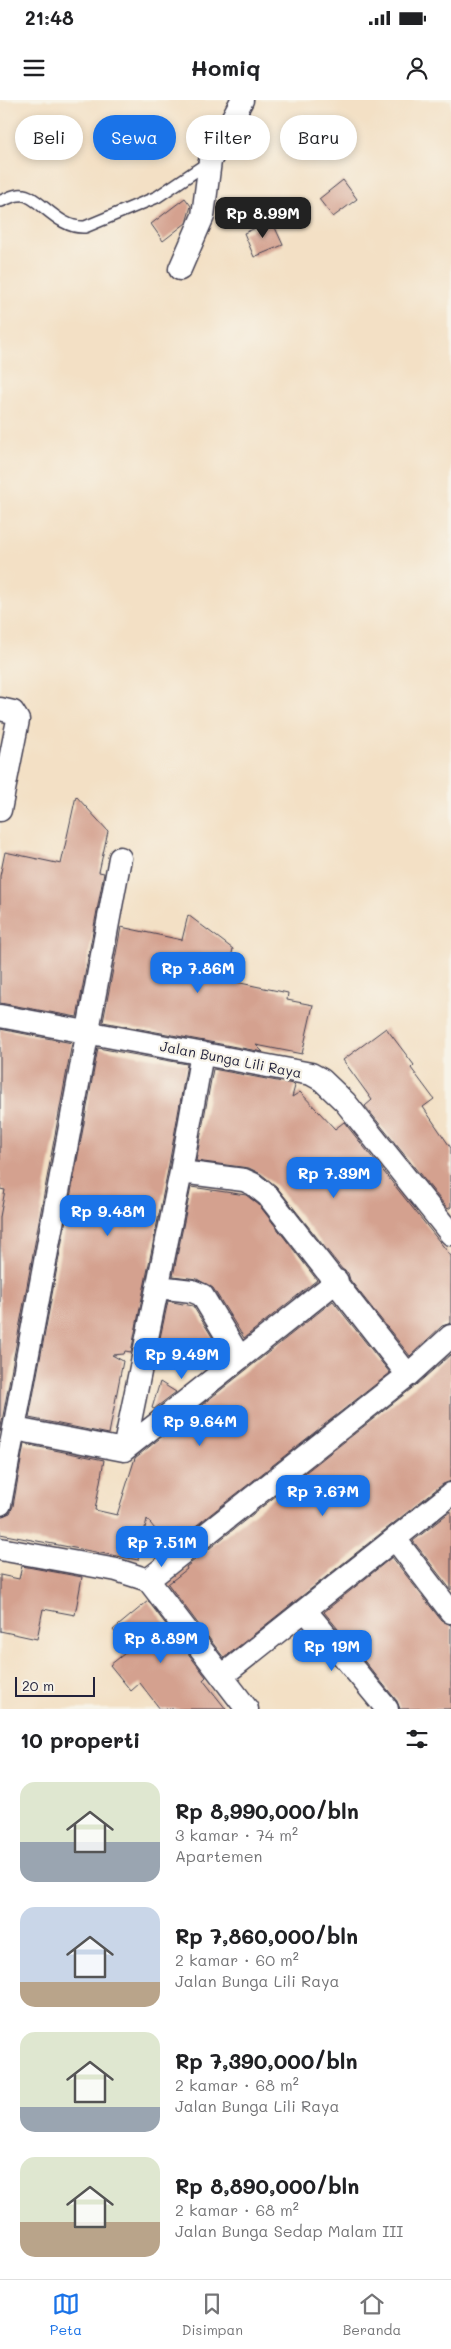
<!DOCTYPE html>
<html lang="id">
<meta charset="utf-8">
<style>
:root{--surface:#fff;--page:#f2f2f2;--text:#202124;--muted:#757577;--line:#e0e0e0;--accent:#1a73e8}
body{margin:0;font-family:Mali,sans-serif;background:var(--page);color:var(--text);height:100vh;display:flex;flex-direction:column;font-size:19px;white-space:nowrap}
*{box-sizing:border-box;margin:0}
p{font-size:16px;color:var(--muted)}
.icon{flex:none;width:28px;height:28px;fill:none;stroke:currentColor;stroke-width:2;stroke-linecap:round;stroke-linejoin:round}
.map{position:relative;height:1609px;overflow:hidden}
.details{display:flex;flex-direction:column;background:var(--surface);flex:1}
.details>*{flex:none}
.banner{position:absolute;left:15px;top:15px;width:421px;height:45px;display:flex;gap:10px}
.scale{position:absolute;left:15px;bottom:12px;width:80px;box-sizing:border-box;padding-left:5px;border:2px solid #22223b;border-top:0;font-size:14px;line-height:18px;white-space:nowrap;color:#22223b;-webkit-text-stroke:4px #f7f3e8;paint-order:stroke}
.price{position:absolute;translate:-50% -42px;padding:0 11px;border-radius:10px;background:var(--accent);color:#fff;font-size:16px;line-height:32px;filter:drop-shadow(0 1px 2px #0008)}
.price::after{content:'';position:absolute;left:50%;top:30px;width:15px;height:11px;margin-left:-8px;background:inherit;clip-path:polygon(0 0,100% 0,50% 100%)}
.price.current{background:#222;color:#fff}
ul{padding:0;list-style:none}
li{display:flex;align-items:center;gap:15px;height:125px;padding:0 20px}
li span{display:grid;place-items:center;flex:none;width:140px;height:100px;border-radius:15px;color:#555}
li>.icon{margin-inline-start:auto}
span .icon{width:60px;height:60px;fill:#fffc;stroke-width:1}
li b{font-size:21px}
h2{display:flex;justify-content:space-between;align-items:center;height:60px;padding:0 20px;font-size:21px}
.tag{padding:0 18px;border-radius:22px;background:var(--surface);box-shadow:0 2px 8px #0003;font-size:18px;line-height:45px}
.tag.current{background:var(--accent);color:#fff}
.status{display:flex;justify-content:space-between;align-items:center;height:35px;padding:0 25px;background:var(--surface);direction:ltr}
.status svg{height:14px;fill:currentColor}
header{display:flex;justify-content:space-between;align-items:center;height:65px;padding:0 20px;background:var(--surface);font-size:22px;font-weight:700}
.tab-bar{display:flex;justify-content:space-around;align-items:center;height:70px;border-top:1px solid var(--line);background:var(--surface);font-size:14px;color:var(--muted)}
.tab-bar a{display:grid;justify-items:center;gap:2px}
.tab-bar .current{color:var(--accent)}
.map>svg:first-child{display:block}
.building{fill:#d4a18f}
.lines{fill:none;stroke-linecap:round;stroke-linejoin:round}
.lane-casing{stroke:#413e50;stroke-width:14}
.street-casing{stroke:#413e50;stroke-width:25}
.lane{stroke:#fff;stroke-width:11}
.street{stroke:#fff;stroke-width:22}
.labels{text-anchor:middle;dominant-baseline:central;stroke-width:4.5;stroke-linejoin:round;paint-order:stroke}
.street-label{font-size:14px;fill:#22223b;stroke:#f7f3e8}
</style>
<div class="status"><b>21:48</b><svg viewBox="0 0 49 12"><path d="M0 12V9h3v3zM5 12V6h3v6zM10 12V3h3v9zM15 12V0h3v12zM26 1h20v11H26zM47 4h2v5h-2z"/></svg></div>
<header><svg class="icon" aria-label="menu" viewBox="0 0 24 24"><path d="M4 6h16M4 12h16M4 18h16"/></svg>Homiq<svg class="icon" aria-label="person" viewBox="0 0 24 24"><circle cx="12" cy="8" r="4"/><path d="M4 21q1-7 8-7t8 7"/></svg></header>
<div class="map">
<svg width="451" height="1609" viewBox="0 0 451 1609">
<rect width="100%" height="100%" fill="#f7f3e8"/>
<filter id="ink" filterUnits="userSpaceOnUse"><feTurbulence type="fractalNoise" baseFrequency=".02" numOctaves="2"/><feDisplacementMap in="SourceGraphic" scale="10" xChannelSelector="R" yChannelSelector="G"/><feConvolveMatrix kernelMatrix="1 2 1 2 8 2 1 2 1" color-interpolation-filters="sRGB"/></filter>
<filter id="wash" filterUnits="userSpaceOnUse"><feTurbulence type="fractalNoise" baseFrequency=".0096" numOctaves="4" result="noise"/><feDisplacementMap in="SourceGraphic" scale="20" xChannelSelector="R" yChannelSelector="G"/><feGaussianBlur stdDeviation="1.12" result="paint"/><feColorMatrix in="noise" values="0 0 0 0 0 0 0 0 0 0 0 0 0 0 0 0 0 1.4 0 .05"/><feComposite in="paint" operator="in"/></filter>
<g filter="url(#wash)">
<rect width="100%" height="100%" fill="#f3e0c5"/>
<g id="blocks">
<path class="building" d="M343,80L357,99L333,117L319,99Z
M185,98L191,106L186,123L163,141L151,124Z
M272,121L283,145L254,157L244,133Z
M76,696L108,731L99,772L104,773L77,917L0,903V776L5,752L61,764Z
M188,815L233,849L226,880L288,893L287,900L313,905L302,954L256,945L263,952L103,922L121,827L182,840Z
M386,928L414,965L411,968L434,999L423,1007L451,1048V1107L448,1109L365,1006L372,1000L343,960Z
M0,929L72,943L0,1332V1117L5,1090L0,1089Z
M98,948L187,964L168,1070L131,1252L125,1251L124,1254L112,1255L123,1261L109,1334L29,1318Z
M213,969L293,984L295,986L292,997L300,992L335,1029L344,1022L451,1156V1223L442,1226L410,1256L350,1180L348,1173L342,1169L276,1086L261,1074L249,1068L196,1061Z
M191,1087L246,1095L259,1105L317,1180L244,1238L213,1188L197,1179L173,1176Z
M168,1201L193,1206L219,1248L157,1252Z
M333,1201L390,1273L169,1447L147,1419L138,1460L0,1434V1417L10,1413L13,1406L24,1344L104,1360L95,1410L117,1415L135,1358Z
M451,1254V1381L443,1384L224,1558L168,1484L187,1469L186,1467L416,1285Z
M160,1282L176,1292L154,1309L152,1308Z
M451,1411V1490L413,1441Z
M392,1457L441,1520L451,1525V1609H400L397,1601L324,1512Z
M22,1466L82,1477L75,1515L43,1509L37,1539L0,1531V1475L19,1479Z
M148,1501L206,1577L203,1580L226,1609H160L140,1583L131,1591L110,1565L129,1550L113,1530Z"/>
</g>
</g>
<g filter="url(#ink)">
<use href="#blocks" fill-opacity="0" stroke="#413e50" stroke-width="1"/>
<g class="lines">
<g class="lane-casing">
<path id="lane" d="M1,101C7,99 13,95 19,95C37,92 56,129 85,127L157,97L209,62"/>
</g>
<g class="street-casing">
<path id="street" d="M180,169L203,116L210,61L242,0
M0,609L13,612L18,620L0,710
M0,916L311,974L322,980L345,1002L451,1134
M181,1072L244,1080L253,1084L268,1096L408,1275
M158,1187L192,1191L202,1195L240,1258
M15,1329L124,1350L337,1181
M124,1350L181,1072L202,953
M0,1404L120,758
M395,1439L451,1512
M0,1449L117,1470L148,1480L247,1609
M148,1480L408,1275L451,1236
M305,1510L387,1609
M222,1576L451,1394"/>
</g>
<use href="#lane" class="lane"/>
<use href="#street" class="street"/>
</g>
</g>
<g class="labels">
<g class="street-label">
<text transform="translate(231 959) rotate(11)">Jalan Bunga Lili Raya</text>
</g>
</g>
</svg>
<div class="scale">20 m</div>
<b class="price current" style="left:263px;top:139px">Rp 8.99M</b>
<b class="price" style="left:198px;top:894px">Rp 7.86M</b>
<b class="price" style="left:334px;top:1099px">Rp 7.39M</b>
<b class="price" style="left:108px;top:1137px">Rp 9.48M</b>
<b class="price" style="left:182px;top:1280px">Rp 9.49M</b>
<b class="price" style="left:200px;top:1347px">Rp 9.64M</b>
<b class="price" style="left:323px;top:1417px">Rp 7.67M</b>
<b class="price" style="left:162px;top:1468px">Rp 7.51M</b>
<b class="price" style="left:161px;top:1564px">Rp 8.89M</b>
<b class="price" style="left:332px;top:1572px">Rp 19M</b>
<div class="banner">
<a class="tag">Beli</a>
<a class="tag current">Sewa</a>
<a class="tag">Filter</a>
<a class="tag">Baru</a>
</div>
</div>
<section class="details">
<h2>10 properti<svg class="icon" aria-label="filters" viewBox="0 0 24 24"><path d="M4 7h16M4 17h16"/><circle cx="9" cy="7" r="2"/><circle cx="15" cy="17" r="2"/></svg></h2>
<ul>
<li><span style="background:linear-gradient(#dfe7d0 60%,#9aa5b1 0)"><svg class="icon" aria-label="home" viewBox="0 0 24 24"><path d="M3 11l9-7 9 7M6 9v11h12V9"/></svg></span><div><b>Rp 8,990,000/bln</b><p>3 kamar · 74 m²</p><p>Apartemen</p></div></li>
<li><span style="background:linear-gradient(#c9d6e8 75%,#b9a48a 0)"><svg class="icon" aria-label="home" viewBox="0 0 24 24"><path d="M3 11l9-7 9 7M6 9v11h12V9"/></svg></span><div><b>Rp 7,860,000/bln</b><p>2 kamar · 60 m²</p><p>Jalan Bunga Lili Raya</p></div></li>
<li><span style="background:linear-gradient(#dfe7d0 75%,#9aa5b1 0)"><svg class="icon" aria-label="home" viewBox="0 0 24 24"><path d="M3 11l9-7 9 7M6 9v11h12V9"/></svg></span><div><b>Rp 7,390,000/bln</b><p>2 kamar · 68 m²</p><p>Jalan Bunga Lili Raya</p></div></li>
<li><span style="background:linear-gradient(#dfe7d0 65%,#b9a48a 0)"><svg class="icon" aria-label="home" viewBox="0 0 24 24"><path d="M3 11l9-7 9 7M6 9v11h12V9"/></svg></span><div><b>Rp 8,890,000/bln</b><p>2 kamar · 68 m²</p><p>Jalan Bunga Sedap Malam III</p></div></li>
</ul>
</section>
<nav class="tab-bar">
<a class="current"><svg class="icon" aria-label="map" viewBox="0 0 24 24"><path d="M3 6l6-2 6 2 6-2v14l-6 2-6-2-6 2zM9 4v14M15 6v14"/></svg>Peta</a>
<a><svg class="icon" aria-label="saved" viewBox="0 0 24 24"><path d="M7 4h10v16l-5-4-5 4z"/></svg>Disimpan</a>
<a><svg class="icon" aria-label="home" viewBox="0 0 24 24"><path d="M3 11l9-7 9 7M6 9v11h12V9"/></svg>Beranda</a>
</nav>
